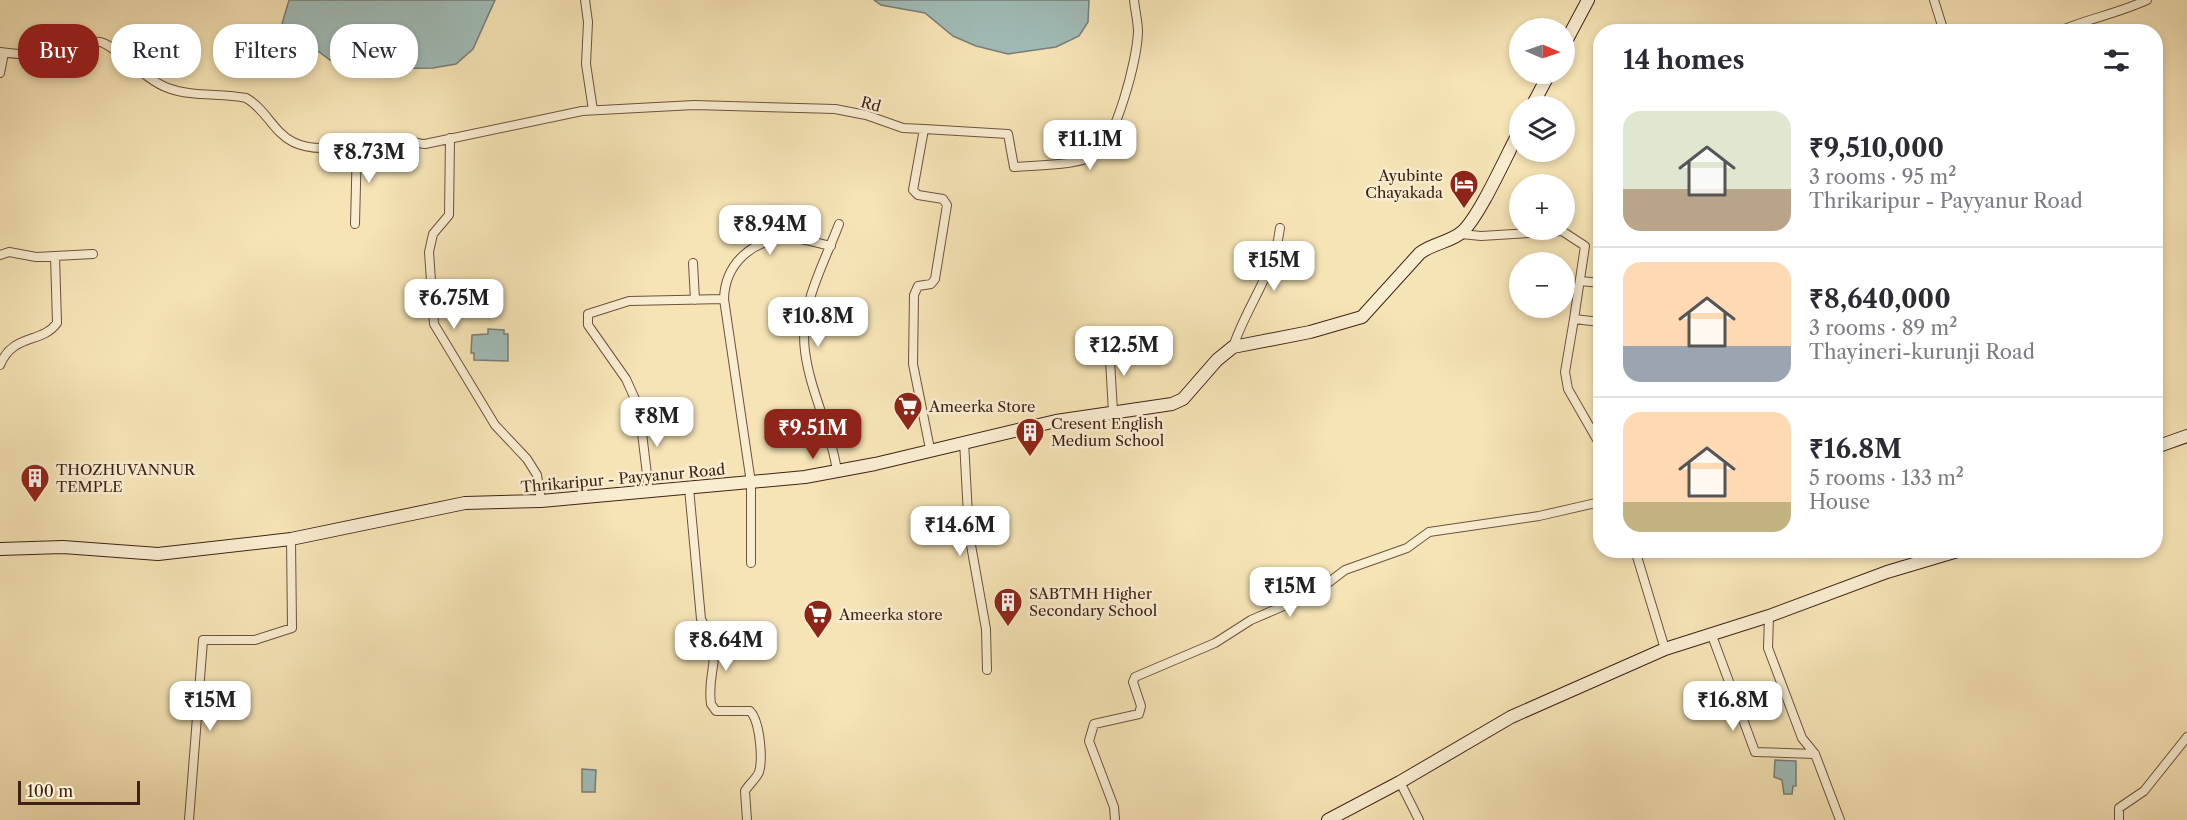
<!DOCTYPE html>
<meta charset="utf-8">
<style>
:root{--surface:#fff;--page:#f2f2f3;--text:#2b2b33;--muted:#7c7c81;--line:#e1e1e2;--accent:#8f2418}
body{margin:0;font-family:"Libre Caslon Text",serif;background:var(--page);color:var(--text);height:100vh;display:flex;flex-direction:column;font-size:22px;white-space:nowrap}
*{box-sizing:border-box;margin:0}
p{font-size:20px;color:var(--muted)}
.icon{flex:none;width:33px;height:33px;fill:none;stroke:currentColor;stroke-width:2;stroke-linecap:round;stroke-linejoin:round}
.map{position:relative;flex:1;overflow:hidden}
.side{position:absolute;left:1593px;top:24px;width:570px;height:534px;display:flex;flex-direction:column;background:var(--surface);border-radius:24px;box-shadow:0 3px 9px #0003}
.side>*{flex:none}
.banner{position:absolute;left:18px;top:24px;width:570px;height:54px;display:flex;gap:12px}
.needle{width:39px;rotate:92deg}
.tools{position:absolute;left:1509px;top:18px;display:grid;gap:12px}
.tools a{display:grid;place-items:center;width:66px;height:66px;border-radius:50%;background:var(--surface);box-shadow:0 3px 9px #0003;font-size:30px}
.scale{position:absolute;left:18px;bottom:15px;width:122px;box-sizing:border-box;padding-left:6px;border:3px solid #3e2217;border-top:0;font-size:16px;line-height:21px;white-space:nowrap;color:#3e2217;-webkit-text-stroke:4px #f9edd0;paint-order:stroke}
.price{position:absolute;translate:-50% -51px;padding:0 14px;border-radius:12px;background:#fff;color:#222;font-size:20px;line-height:39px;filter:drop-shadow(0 2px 3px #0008)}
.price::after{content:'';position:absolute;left:50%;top:36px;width:18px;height:14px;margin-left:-9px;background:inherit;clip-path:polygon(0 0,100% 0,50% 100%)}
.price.active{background:var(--accent);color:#fff}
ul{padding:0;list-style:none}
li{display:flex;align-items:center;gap:18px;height:150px;padding:0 30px}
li+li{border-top:2px solid var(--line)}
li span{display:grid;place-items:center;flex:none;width:168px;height:120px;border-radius:18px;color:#555}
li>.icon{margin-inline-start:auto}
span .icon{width:72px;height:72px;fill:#fffc;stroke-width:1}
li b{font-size:26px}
h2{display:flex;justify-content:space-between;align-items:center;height:72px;padding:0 30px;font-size:26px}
.chip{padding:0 21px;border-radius:24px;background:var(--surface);box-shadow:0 3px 9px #0003;font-size:21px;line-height:54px}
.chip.active{background:var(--accent);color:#fff}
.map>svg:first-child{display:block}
.water{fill:#a0bcb7;stroke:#797e77;stroke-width:1.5}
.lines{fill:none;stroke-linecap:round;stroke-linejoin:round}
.minor-casing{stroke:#6c523f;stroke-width:10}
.secondary-casing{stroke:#3e2217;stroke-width:14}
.minor{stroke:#f9edd0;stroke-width:8}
.secondary{stroke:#f9edd0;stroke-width:12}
.labels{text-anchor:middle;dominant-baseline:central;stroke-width:5;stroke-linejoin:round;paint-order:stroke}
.street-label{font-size:15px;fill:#3e2217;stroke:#f9edd0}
.poi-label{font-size:15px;fill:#3e2217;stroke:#f9edd0;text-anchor:start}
</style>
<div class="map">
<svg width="2187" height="820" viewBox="0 0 2187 820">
<rect width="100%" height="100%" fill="#f6e4b6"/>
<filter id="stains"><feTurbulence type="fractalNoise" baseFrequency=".00333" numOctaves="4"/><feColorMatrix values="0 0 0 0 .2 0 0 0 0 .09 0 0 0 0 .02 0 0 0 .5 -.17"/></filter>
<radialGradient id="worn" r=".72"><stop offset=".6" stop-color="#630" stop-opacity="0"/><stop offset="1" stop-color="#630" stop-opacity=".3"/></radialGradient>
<path class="water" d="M289,0H495L473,49L456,64L433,68L364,69L330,60L282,24Z
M874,0H1089L1088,22L1079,36L1056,47L1008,54L976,46L953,36L925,13L881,5Z
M488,329L504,330V334H508V361L474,360V353H471L472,335L488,334Z
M1775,760L1796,761V786H1793L1792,794H1784L1782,780L1774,777Z
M582,769L596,770L595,792H582Z"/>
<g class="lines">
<g class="minor-casing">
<path id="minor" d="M585,0L588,22L586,64L593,110
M1934,0L1944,32
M2057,32C2086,19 2117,14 2147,0
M0,52C18,54 38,57 56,54C70,51 84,39 100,42C116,45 144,80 168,88C192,97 221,93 246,98C266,109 273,132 293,142C326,158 365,137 399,138C407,139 416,144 425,144L582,111L694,105L835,109L866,115L903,128L924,129L913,190L918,195L943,199L947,205L935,279L931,284L918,286L914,295L913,364L930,449
M0,73L4,53
M924,129L1008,134L1014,167C1034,165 1081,166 1096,154C1117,138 1137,59 1138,32C1138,22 1135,10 1134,0
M450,138L449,215L433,234L429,252L434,324L495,425L527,459L537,475L541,501
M355,224L357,144
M1461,234L1481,236L1562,231L1585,246L1574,319L1600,322
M0,255L9,252L36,257L93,254
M693,263L695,300
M1581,281L1600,283
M724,299C725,263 753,239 789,238C803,238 817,243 831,246
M1574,319L1565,372L1568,389L1599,443
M1109,343L1113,412
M1233,347C1247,305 1275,272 1280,228
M0,365C13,333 42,344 57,323L55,256
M964,441L969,534L986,629L987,670
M1600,441V455
M837,471C831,429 810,392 805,351C799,306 824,264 839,224
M689,488L701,619C726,661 706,666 711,704L716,711H750C760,721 763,759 759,772C757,778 749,784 745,791L747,820
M649,491L639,408L626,379L588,325V314L629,301L724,299L751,483V563
M1635,550L1665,649
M1769,616L1768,648L1802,738L1815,754L1840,820
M1711,633L1755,752L1815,754
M1400,782L1419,820
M189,820L203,640H255L292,628L291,539
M1115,820L1114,807L1089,741L1094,724L1139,714L1141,706L1133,682L1135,677L1215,643L1251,620L1316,592L1345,570L1407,548L1429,532L1539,516L1600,502
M2119,820V808L2144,791L2187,737"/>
</g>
<g class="secondary-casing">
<path id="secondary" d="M1564,45L1588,0
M1532,106L1549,74
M2156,447L2187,436
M0,549L63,547L158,554L291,539L465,503L541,501L805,477L875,464L1056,421L1172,404L1183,399L1217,360L1233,347L1310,332L1362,317L1420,253C1433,243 1451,242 1462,232C1480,216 1507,154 1520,130
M1328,820L1400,782L1511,717L1665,649L1769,616L1887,572L1961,550"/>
</g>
<use href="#minor" class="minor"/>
<use href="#secondary" class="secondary"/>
</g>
<defs>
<g id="hotel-pin" transform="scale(1.5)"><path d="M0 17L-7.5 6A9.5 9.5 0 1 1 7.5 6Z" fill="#8f2418" stroke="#f9edd0"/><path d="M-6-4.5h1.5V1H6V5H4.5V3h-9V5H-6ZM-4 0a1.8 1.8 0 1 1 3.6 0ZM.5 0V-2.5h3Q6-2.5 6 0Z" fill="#fff"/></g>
<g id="supermarket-pin" transform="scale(1.5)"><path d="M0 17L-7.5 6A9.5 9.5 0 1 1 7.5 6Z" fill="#8f2418" stroke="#f9edd0"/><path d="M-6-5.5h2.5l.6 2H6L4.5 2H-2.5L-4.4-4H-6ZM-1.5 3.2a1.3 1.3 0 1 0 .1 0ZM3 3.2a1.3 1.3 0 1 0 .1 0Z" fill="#fff"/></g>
<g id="building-pin" transform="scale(1.5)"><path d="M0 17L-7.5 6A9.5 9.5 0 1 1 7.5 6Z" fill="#8f2418" stroke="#f9edd0"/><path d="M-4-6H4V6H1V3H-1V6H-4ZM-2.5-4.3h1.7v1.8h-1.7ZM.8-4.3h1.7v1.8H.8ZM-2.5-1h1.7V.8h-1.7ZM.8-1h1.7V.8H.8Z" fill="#fff"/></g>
</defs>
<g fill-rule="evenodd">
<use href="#hotel-pin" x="1464" y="184"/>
<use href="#supermarket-pin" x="908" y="406"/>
<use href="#building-pin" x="1030" y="432"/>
<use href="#building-pin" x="35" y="478"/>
<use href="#building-pin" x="1008" y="602"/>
<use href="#supermarket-pin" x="818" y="614"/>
</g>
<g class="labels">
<g class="street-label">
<text transform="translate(871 104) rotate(16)">Rd</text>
<text transform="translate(623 478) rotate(-5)">Thrikaripur - Payyanur Road</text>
</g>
<g class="poi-label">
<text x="1443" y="175" text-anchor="end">Ayubinte<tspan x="1443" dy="17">Chayakada</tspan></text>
<text x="929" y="406">Ameerka Store</text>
<text x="1051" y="423">Cresent English<tspan x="1051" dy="17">Medium School</tspan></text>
<text x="56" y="469">THOZHUVANNUR<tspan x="56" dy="17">TEMPLE</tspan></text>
<text x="1029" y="593">SABTMH Higher<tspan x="1029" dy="17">Secondary School</tspan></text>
<text x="839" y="614">Ameerka store</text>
</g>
</g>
<rect width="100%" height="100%" filter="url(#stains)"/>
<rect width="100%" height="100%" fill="url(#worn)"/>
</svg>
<div class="tools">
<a><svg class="needle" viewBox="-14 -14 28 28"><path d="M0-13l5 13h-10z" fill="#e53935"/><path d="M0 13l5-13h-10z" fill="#7c7c81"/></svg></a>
<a><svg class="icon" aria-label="layers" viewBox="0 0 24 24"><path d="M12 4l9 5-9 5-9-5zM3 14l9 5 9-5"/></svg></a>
<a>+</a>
<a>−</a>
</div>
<div class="scale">100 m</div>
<b class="price" style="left:1090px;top:171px">₹11.1M</b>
<b class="price" style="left:369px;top:184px">₹8.73M</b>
<b class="price" style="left:770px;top:256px">₹8.94M</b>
<b class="price" style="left:1274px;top:292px">₹15M</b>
<b class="price" style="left:454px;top:330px">₹6.75M</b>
<b class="price" style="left:818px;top:348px">₹10.8M</b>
<b class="price" style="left:1124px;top:377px">₹12.5M</b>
<b class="price" style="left:657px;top:448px">₹8M</b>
<b class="price active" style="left:813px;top:460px">₹9.51M</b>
<b class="price" style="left:960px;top:557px">₹14.6M</b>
<b class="price" style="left:1290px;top:618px">₹15M</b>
<b class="price" style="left:726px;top:672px">₹8.64M</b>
<b class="price" style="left:210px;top:732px">₹15M</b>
<b class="price" style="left:1733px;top:732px">₹16.8M</b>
<div class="banner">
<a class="chip active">Buy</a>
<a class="chip">Rent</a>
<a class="chip">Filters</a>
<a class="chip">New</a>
</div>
<section class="side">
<h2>14 homes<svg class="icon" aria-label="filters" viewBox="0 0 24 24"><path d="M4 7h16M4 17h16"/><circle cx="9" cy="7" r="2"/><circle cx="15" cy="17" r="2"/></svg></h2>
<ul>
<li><span style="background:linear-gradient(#dfe7d0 65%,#b9a48a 0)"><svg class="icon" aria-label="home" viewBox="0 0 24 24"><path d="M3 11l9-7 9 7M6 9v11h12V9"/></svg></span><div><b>₹9,510,000</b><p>3 rooms · 95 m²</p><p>Thrikaripur - Payyanur Road</p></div></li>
<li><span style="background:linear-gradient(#ffd9b3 70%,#9aa5b1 0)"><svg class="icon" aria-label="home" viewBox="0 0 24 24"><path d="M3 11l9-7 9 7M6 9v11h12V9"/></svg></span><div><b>₹8,640,000</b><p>3 rooms · 89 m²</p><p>Thayineri-kurunji Road</p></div></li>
<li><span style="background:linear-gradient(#ffd9b3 75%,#c2b280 0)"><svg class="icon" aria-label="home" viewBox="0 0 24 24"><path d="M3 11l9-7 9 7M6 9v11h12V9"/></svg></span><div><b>₹16.8M</b><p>5 rooms · 133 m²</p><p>House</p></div></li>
</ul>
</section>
</div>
